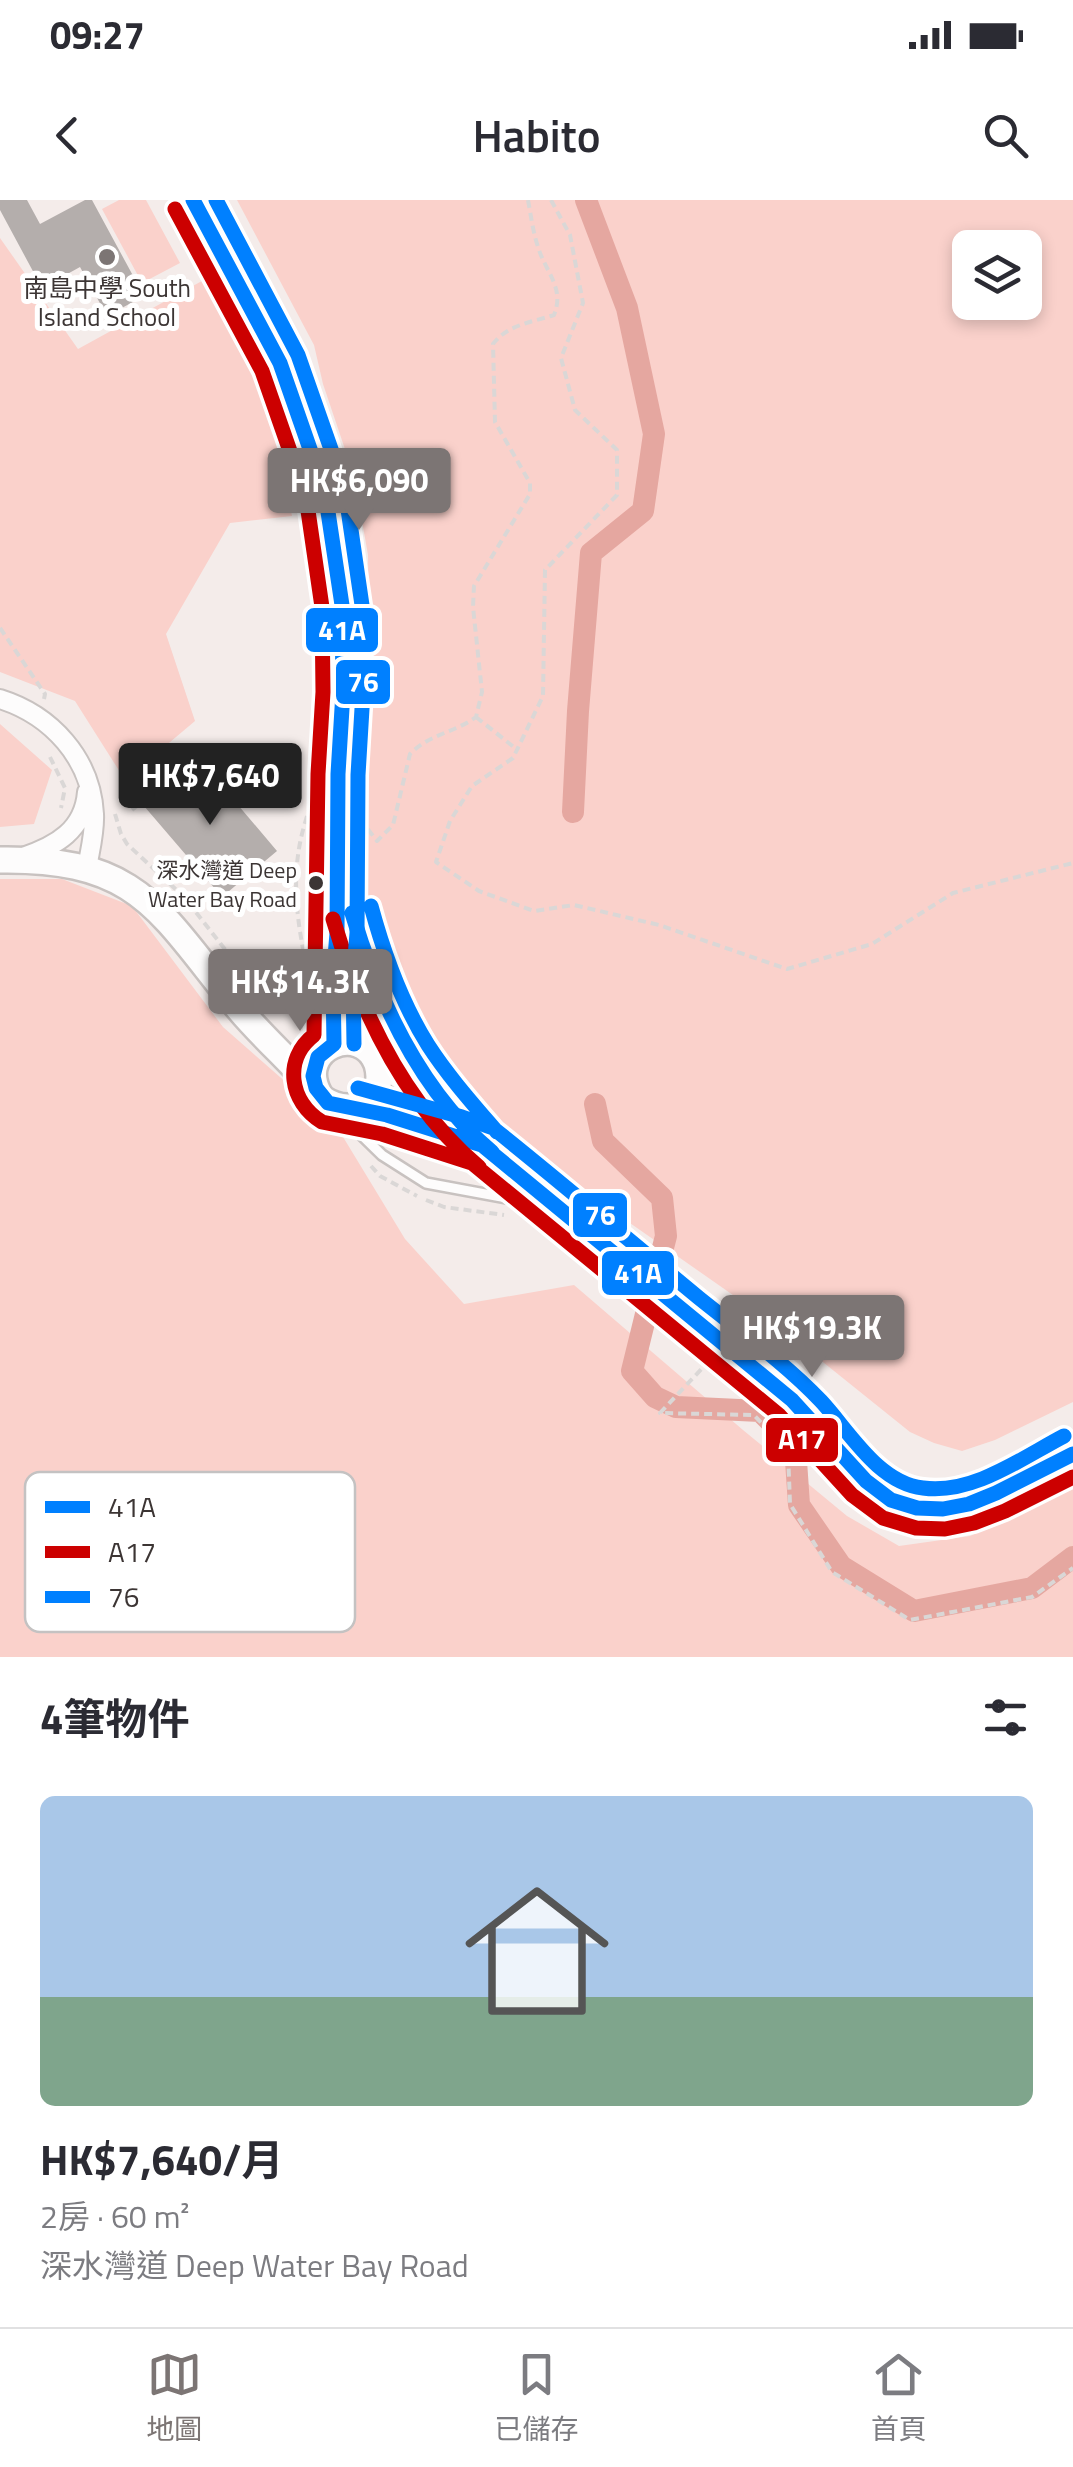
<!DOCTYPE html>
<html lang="zh-TW">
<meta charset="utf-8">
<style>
:root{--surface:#fff;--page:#f7f7f7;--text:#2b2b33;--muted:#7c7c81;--line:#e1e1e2;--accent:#7c7574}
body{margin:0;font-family:"Titillium Web","Noto Sans TC",sans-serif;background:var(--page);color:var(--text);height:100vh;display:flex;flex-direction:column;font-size:38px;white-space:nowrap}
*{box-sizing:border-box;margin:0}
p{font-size:32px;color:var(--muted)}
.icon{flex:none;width:55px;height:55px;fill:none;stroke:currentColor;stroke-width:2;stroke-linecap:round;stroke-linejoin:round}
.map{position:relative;height:1457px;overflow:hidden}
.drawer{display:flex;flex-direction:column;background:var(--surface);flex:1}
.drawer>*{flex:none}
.controls{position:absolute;left:952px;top:30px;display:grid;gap:20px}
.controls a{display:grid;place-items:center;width:90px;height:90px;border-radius:15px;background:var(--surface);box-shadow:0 5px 15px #0003;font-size:50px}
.price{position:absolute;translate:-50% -85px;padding:0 22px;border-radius:10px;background:var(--accent);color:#fff;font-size:32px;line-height:65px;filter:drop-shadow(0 2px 5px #0008)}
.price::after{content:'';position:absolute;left:50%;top:60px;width:30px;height:22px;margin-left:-15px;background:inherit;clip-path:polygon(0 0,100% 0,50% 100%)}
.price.active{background:#222;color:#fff}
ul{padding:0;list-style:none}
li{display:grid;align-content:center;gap:20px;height:530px;padding:0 40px}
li+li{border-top:2px solid var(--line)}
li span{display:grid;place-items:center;height:310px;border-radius:15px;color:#555}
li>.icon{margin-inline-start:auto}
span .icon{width:180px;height:180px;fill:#fffc;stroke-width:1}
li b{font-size:42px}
h2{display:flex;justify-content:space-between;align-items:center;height:120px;padding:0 40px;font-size:42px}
.status{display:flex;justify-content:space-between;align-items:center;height:70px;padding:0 50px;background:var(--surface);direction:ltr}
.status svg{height:28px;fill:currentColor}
header{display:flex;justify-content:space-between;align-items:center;height:130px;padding:0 40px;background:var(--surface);font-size:45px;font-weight:600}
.menu{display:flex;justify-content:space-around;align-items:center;height:140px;border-top:2px solid var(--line);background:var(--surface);font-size:28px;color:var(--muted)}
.menu a{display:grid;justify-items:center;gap:5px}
.menu .active{color:var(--accent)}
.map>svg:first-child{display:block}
.green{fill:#fad1cb;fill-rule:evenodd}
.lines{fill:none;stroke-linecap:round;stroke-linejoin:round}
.canal{stroke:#e5a7a0;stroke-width:22}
.building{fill:#b4aeac}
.lane-casing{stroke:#c8c2c0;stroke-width:14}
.street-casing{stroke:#c8c2c0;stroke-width:22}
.secondary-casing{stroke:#c8c2c0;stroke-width:30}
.path{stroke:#dad7d6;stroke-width:4;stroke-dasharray:8 5;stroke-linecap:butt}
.lane{stroke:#fdfcfc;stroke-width:9}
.street{stroke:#fdfcfc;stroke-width:18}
.secondary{stroke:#fdfcfc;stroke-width:25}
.bus-1-casing{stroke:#fff;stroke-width:22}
.bus-2-casing{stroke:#fff;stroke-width:22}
.bus-3-casing{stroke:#fff;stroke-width:22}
.bus-1{stroke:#0080ff;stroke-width:15}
.bus-2{stroke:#c00;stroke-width:15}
.bus-3{stroke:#0080ff;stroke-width:15}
.poi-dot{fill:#7c7574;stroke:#fff;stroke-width:4}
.bus-dot{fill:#3c3534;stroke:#fff;stroke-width:4}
.labels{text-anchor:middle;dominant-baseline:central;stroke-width:10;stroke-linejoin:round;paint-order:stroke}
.bus-label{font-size:22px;fill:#3c3534;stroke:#fff;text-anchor:end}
.poi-label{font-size:25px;fill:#3c3534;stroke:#fff}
.key{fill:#fff;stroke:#c4c2c2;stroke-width:2.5}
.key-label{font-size:28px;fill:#3c3534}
.line-badge{stroke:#fff;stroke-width:4}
.badge-label{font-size:28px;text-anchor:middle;font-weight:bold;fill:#fff}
</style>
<div class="status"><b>09:27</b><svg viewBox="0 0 49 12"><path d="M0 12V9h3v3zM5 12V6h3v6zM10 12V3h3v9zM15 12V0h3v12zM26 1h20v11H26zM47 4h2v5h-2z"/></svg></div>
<header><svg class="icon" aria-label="back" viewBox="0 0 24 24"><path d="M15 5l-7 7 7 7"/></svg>Habito<svg class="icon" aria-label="search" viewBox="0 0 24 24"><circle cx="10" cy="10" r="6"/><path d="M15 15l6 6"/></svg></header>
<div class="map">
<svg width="1073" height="1457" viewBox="0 0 1073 1457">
<rect width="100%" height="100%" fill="#f4ecea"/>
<path class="green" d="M119,0H146L180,63L142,83L102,9Z
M237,0H1073V1202L995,1240L962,1251L934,1243L910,1232L783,1130L454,900L389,790L381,740L371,738L365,706L362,663L369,445L368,355L354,276L323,184L314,145ZM970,48H1025V102H970Z
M0,38L78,149L211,76L269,207L292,316L230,323L166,434L195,521L125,580L75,501L0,472Z
M0,524L52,570L34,624L0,627Z
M0,679H62L132,706L223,827L337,927L405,1039L464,1104L574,1085L743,1230L847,1316L899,1346L970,1336L1073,1289V1457H0Z"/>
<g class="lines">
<path class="canal" d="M573,612L578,511L591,353L643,311L654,234L627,108L586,0
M595,904L603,941L662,998L666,1036L658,1067
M648,1106L632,1171L655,1197L676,1207L760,1211L795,1246L799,1305L841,1366L914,1411L1032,1388L1073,1357"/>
</g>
<path class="building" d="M0,0H27L40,24L85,0H92L144,96L107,116L80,67L42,88L0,10Z
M199,559L277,651L222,697L144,606Z"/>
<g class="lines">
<g class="lane-casing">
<path id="lane" d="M338,912L382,955L426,983L544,1005"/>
</g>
<g class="street-casing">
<path id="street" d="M0,499C51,515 91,558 94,614C95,632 90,650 87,668
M23,657C56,646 84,630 87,592"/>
</g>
<g class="secondary-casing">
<path id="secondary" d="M193,0L280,163L325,292L342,405L343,492L338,574L337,733L333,781L334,844
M0,660C141,658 159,712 239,809C265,840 297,867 323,899C341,911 367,911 377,888C380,880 379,871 377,864C361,821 294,848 319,894
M348,689C363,768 394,832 441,897
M343,757L365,848
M373,856L414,886L792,1200C819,1225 840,1255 866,1281C931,1345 1008,1286 1073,1254
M353,907L473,941"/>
</g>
<path class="path" d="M551,0L570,35L583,103L561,158L575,210L617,250V295L545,370L543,496L513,558L472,586L450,621L436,662L479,691L534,711L574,705L659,725L787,769L872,744L953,693L1073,663
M0,428L45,494L44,499
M476,517L515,548
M50,557L65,588L61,608
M132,610L195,557
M115,614L121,634L127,644L184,697L264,799L280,809L296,808L308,796L310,787
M360,619L377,641L393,625L410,554C429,534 454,533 476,517L482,492L473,407L474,386L530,294V283L495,222L493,144C507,125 532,122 554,115C565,88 546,73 538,47C533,32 531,16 528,0
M309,778C299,732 291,689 300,643C303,627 309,611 313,596
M371,966L380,976L417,996
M426,1000L444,1007L504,1015
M710,1160L660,1213L754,1215L788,1251L790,1304L832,1372L910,1420L1032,1397L1073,1368"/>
<use href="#lane" class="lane"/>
<use href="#street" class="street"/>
<use href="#secondary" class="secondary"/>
<g class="bus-1-casing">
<path id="bus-1" d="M193,0L280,163L325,292L342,405L343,492L338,574L337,733L333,781L334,844L318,857L313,876L316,888L328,903L387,915L482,945L792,1200L866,1281L891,1300L917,1308L943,1309L969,1304L996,1293L1073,1254
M352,713C378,800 421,892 492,952"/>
</g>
<g class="bus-2-casing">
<path id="bus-2" d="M175,9L262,171L306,297L322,407L323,492L318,574L314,835C283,859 289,902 322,922L382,934L472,963L779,1215L852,1295L883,1318L916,1328L945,1329L974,1323L1005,1311L1073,1277
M333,719C360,810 405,905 479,967"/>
</g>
<g class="bus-3-casing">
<path id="bus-3" d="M216,0L298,155L345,289L362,405L363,492L358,575L357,733L353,782L354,844
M371,706C384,754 401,802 428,845C448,876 473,904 497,932
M358,888L462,917L493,928C562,983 630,1041 699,1098C740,1131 785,1163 821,1201C849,1231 878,1283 923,1288C972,1295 1022,1258 1064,1236"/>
</g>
<use href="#bus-1" class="bus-1"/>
<use href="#bus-2" class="bus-2"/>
<use href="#bus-3" class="bus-3"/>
</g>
<circle class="poi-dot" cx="107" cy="57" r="10"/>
<circle class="bus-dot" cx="316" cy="683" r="9"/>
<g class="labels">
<g class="bus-label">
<text x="297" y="670">深水灣道 Deep<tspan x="297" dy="29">Water Bay Road</tspan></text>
</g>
<g class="poi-label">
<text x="107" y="88">南島中學 South<tspan x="107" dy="29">Island School</tspan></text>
</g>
</g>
<rect x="25" y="1272" width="330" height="160" rx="15" class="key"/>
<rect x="45" y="1301" width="45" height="12" fill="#0080ff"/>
<rect x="45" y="1346" width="45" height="12" fill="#c00"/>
<rect x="45" y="1391" width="45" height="12" fill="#0080ff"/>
<g class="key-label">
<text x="108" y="1317">41A</text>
<text x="108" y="1362">A17</text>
<text x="108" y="1407">76</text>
</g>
<g class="line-badge">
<rect x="304" y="406" width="76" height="48" rx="10" fill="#0080ff"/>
<rect x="334" y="458" width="58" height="48" rx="10" fill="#0080ff"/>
<rect x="571" y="991" width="58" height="48" rx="10" fill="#0080ff"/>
<rect x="600" y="1049" width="76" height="48" rx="10" fill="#0080ff"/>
<rect x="764" y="1216" width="76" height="48" rx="10" fill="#c00"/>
</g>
<g class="badge-label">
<text x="342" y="440">41A</text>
<text x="363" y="492">76</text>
<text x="600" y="1025">76</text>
<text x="638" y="1083">41A</text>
<text x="802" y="1249">A17</text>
</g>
</svg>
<div class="controls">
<a><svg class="icon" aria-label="layers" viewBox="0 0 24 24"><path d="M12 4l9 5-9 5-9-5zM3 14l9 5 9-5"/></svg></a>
</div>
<b class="price" style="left:359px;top:333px">HK$6,090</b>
<b class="price active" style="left:210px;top:628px">HK$7,640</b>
<b class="price" style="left:300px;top:834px">HK$14.3K</b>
<b class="price" style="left:812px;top:1180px">HK$19.3K</b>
</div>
<section class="drawer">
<h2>4筆物件<svg class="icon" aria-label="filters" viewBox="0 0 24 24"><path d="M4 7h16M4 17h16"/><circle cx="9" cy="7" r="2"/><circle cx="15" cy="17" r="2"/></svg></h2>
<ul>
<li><span style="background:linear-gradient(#a9c7e8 65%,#7fa58c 0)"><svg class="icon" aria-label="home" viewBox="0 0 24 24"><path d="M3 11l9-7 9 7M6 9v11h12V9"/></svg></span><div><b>HK$7,640/月</b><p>2房 · 60 m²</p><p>深水灣道 Deep Water Bay Road</p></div></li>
</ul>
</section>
<nav class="menu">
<a class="active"><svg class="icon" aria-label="map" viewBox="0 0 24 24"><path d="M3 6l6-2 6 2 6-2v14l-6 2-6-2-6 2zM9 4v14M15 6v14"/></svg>地圖</a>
<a><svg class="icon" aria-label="saved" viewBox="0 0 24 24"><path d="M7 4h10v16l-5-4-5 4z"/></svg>已儲存</a>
<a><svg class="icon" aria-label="home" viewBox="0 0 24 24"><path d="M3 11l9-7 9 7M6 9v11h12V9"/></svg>首頁</a>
</nav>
